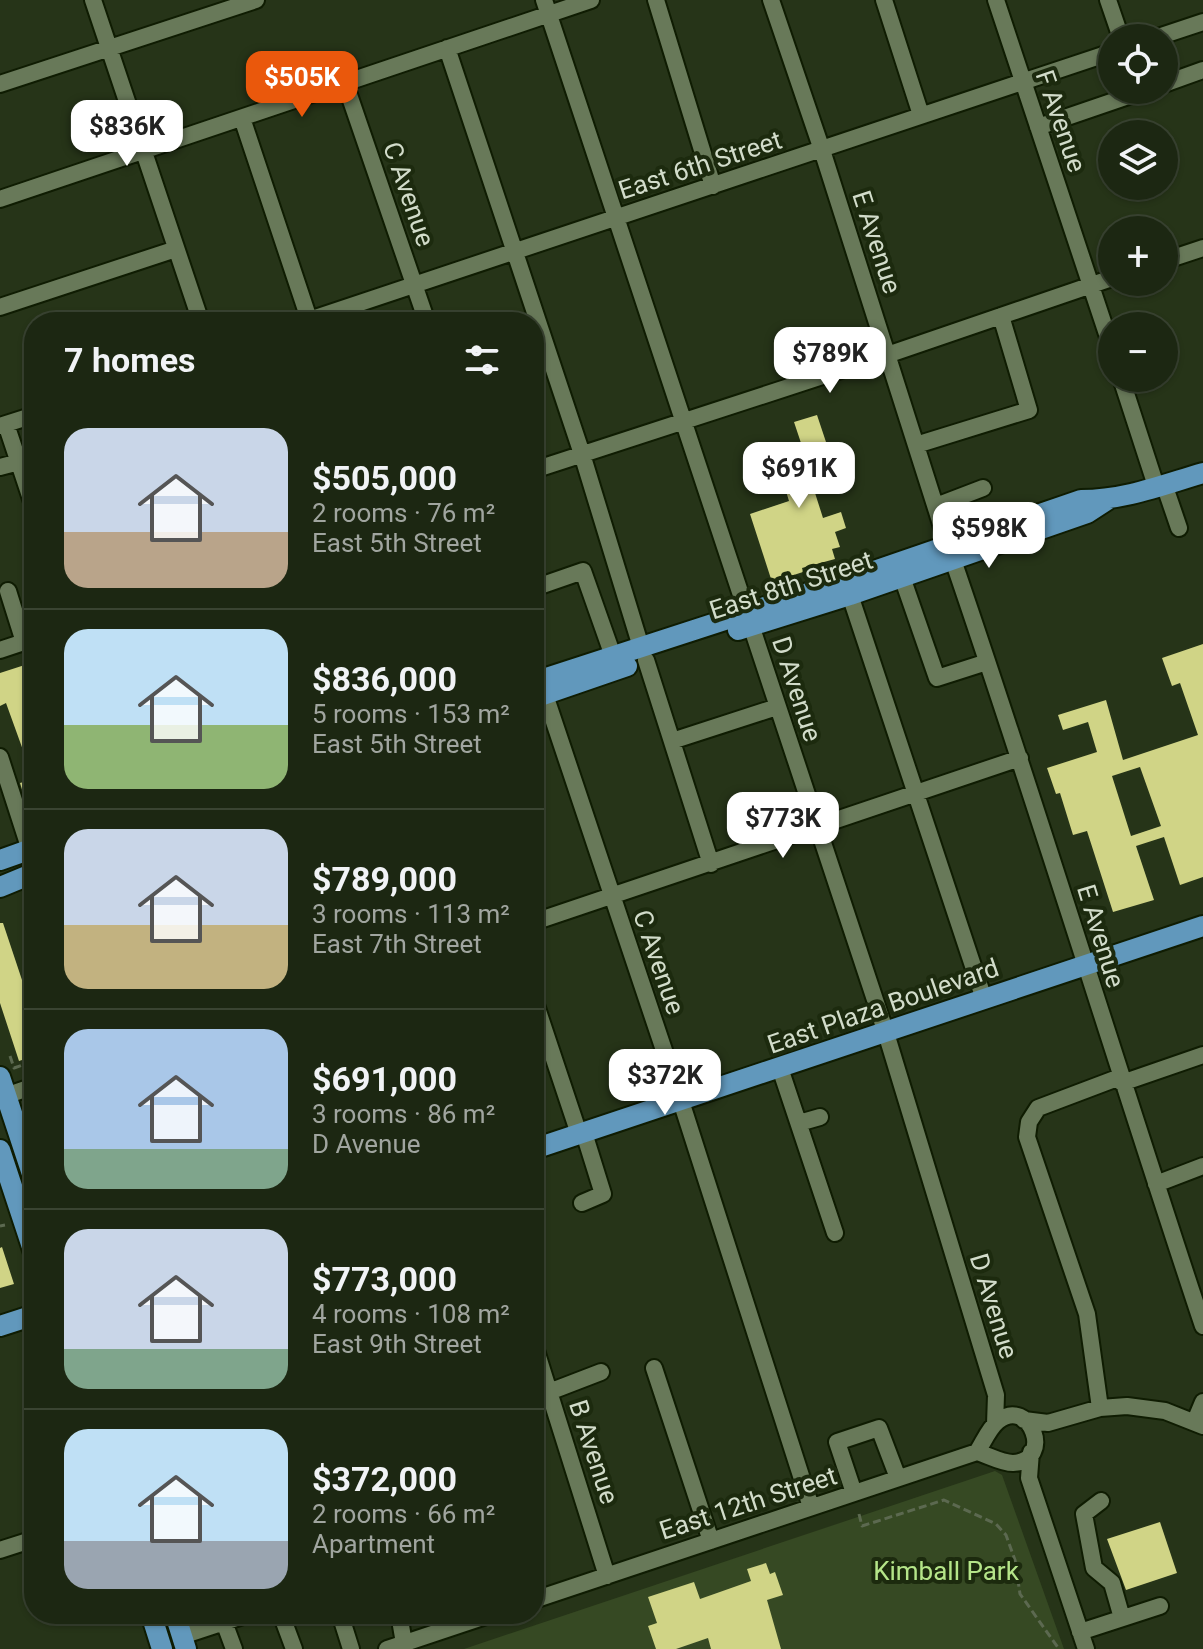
<!DOCTYPE html>
<meta charset="utf-8">
<style>
:root{--surface:#1c2712;--page:#293320;--text:#f1f3f6;--muted:#a0a59f;--line:#3a4432;--accent:#ea580c}
body{margin:0;font-family:Roboto,sans-serif;background:var(--page);color:var(--text);height:100vh;display:flex;flex-direction:column;font-size:30px;white-space:nowrap}
*{box-sizing:border-box;margin:0}
p{font-size:26px;color:var(--muted)}
.icon{flex:none;width:44px;height:44px;fill:none;stroke:currentColor;stroke-width:2;stroke-linecap:round;stroke-linejoin:round}
.map{position:relative;flex:1;overflow:hidden}
.panel{position:absolute;left:24px;top:312px;width:520px;height:1312px;display:flex;flex-direction:column;background:var(--surface);border-radius:32px;box-shadow:0 2px 6px #0004,0 0 0 2px var(--line)}
.panel>*{flex:none}
.tools{position:absolute;left:1098px;top:24px;display:grid;gap:16px}
.tools a{display:grid;place-items:center;width:80px;height:80px;border-radius:50%;background:var(--surface);box-shadow:0 2px 6px #0004,0 0 0 2px var(--line);font-size:40px}
.price{position:absolute;translate:-50% -68px;padding:0 18px;border-radius:16px;background:#fff;color:#222;font-size:26px;line-height:52px;filter:drop-shadow(0 2px 4px #0008)}
.price::after{content:'';position:absolute;left:50%;top:48px;width:24px;height:18px;margin-left:-12px;background:inherit;clip-path:polygon(0 0,100% 0,50% 100%)}
.price.selected{background:var(--accent);color:#fff}
ul{padding:0;list-style:none}
li{display:flex;align-items:center;gap:24px;height:200px;padding:0 40px}
li+li{border-top:2px solid var(--line)}
li span{display:grid;place-items:center;flex:none;width:224px;height:160px;border-radius:24px;color:#555}
li>.icon{margin-inline-start:auto}
span .icon{width:96px;height:96px;fill:#fffc;stroke-width:1}
li b{font-size:34px}
h2{display:flex;justify-content:space-between;align-items:center;height:96px;padding:0 40px;font-size:34px}
.map>svg:first-child{display:block}
.green{fill:#364923}
.building{fill:#d0d486;fill-rule:evenodd}
.lines{fill:none;stroke-linecap:round;stroke-linejoin:round}
.minor-casing{stroke:#0f1c02;stroke-width:20}
.major-casing{stroke:#0f1c02;stroke-width:24}
.path{stroke:#5c6950;stroke-width:3;stroke-dasharray:8 4;stroke-linecap:butt}
.minor{stroke:#687959;stroke-width:16}
.major{stroke:#6198bc;stroke-width:20}
.labels{text-anchor:middle;dominant-baseline:central;stroke-width:8;stroke-linejoin:round;paint-order:stroke}
.street-label{font-size:26px;fill:#d2dcca;stroke:#1c2a0e}
.park-label{font-size:26px;fill:#b5e589;stroke:#1c2a0e}
</style>
<div class="map">
<svg width="1203" height="1649" viewBox="0 0 1203 1649">
<rect width="100%" height="100%" fill="#263418"/>
<path class="green" d="M995,1471L1002,1475L1064,1649H464Z"/>
<path class="building" d="M817,415L833,463L808,471L823,518L841,512L846,528L835,532L840,547L832,549L835,559L802,568L803,572L772,582L750,514L789,501L775,455L802,446L794,422Z
M1203,644V877L1180,885L1164,837L1136,846L1154,900L1113,912L1087,831L1073,835L1060,793L1056,794L1047,768L1097,752L1088,722L1063,730L1058,715L1106,700L1123,760L1198,735L1180,683L1172,686L1162,658ZM1140,767L1161,826L1131,836L1112,776Z
M34,662V775H32L6,703L0,706V673Z
M34,779V821L32,822L20,783Z
M0,923H3L34,1016V1056L19,1061L0,1003Z
M2,1247L14,1284L0,1288V1248Z
M1160,1522L1177,1573L1126,1590L1107,1539Z
M766,1563L770,1574L775,1572L783,1595L767,1600L781,1649H711L708,1638L676,1649H656L648,1626L657,1623L648,1597L694,1582L700,1599L751,1581L747,1569Z"/>
<g class="lines">
<g class="minor-casing">
<path id="minor" d="M93,0L201,322
M544,0L886,1033L996,1395L995,1424
M656,0L713,186
M771,0L822,150L948,546
M884,0L921,115
M996,0L1112,349
M1108,0L1121,38
M1155,38L1203,22
M447,48L582,454L641,647
M345,83L427,322
M0,84L256,0
M1164,84L1203,70
M242,118L310,322
M1038,127L1146,90
M0,199L591,0
M1164,261L1203,248
M0,307L176,249
M303,322L1112,52
M1121,378L1157,489
M6,424L34,508
M0,426L34,415
M916,445L1029,410L1001,316
M0,467L19,462
M534,470L887,355L1112,278
M1165,487L1179,528
M936,506L983,488
M953,560C1040,814 1118,1071 1203,1326
M902,577L937,678L987,662
M534,588L583,571L613,656
M8,591L24,642
M850,595L984,999
M0,650L33,639
M646,660L711,864
M534,662L681,1101L811,1507
M672,741L777,707
M0,757L30,850
M534,922L1020,758
M534,999L579,1134
M780,1068L835,1233
M1122,1083L1203,1055
M11,1094L34,1086
M799,1123L820,1117
M1156,1184L1203,1166
M582,1203L603,1194L584,1133
M534,1344L607,1576
M654,1368L711,1541
M549,1392L601,1372
M1100,1408L1087,1314L1027,1137L1029,1122L1038,1108L1120,1077
M1024,1420L1048,1423L1100,1408L1127,1406L1165,1411L1203,1426
M1195,1421L1203,1402
M1031,1452L1029,1478L1086,1649
M854,1493L837,1442L879,1428L898,1478
M1101,1501L1084,1514L1094,1568L1112,1583L1122,1618
M0,1550L34,1539
M534,1600L977,1452C988,1455 1001,1463 1013,1463C1055,1461 1030,1396 998,1421C989,1428 983,1443 977,1452
M281,1614L294,1649
M340,1614L351,1649
M399,1614L405,1649
M224,1622L234,1649
M1080,1632L1160,1606
M182,1636L249,1614
M387,1649L492,1614"/>
</g>
<g class="major-casing">
<path id="major" d="M738,630L850,595L1087,513L1107,500
M534,682L845,581L1081,500C1125,500 1162,485 1203,473
M534,698L627,666
M0,860L34,848
M0,887L34,873
M0,1077L34,1180
M534,1149L1203,926
M0,1150L34,1253
M0,1326L34,1315
M151,1614L162,1649
M175,1614L186,1649"/>
</g>
<path class="path" d="M10,1056L14,1068L34,1061
M0,1226L5,1225
M859,1514L862,1526L944,1500L996,1524L1006,1535L1015,1560L1020,1594L1059,1649"/>
<use href="#minor" class="minor"/>
<use href="#major" class="major"/>
</g>
<g class="labels">
<g class="street-label">
<text transform="translate(1061 121) rotate(71)">F Avenue</text>
<text transform="translate(700 165) rotate(-18)">East 6th Street</text>
<text transform="translate(409 194) rotate(71)">C Avenue</text>
<text transform="translate(877 242) rotate(72)">E Avenue</text>
<text transform="translate(791 585) rotate(-18)">East 8th Street</text>
<text transform="translate(797 689) rotate(72)">D Avenue</text>
<text transform="translate(1101 936) rotate(73)">E Avenue</text>
<text transform="translate(659 962) rotate(71)">C Avenue</text>
<text transform="translate(883 1006) rotate(-19)">East Plaza Boulevard</text>
<text transform="translate(994 1306) rotate(73)">D Avenue</text>
<text transform="translate(594 1452) rotate(72)">B Avenue</text>
<text transform="translate(748 1503) rotate(-18)">East 12th Street</text>
</g>
<g class="park-label">
<text x="946" y="1571">Kimball Park</text>
</g>
</g>
</svg>
<div class="tools">
<a><svg class="icon" aria-label="locate" viewBox="0 0 24 24"><circle cx="12" cy="12" r="6"/><path d="M12 2v4M12 18v4M2 12h4M18 12h4"/></svg></a>
<a><svg class="icon" aria-label="layers" viewBox="0 0 24 24"><path d="M12 4l9 5-9 5-9-5zM3 14l9 5 9-5"/></svg></a>
<a>+</a>
<a>−</a>
</div>
<b class="price selected" style="left:302px;top:119px">$505K</b>
<b class="price" style="left:127px;top:168px">$836K</b>
<b class="price" style="left:830px;top:395px">$789K</b>
<b class="price" style="left:799px;top:510px">$691K</b>
<b class="price" style="left:989px;top:570px">$598K</b>
<b class="price" style="left:783px;top:860px">$773K</b>
<b class="price" style="left:665px;top:1117px">$372K</b>
<section class="panel">
<h2>7 homes<svg class="icon" aria-label="filters" viewBox="0 0 24 24"><path d="M4 7h16M4 17h16"/><circle cx="9" cy="7" r="2"/><circle cx="15" cy="17" r="2"/></svg></h2>
<ul>
<li><span style="background:linear-gradient(#c9d6e8 65%,#b9a48a 0)"><svg class="icon" aria-label="home" viewBox="0 0 24 24"><path d="M3 11l9-7 9 7M6 9v11h12V9"/></svg></span><div><b>$505,000</b><p>2 rooms · 76 m²</p><p>East 5th Street</p></div></li>
<li><span style="background:linear-gradient(#bfe0f5 60%,#8fb573 0)"><svg class="icon" aria-label="home" viewBox="0 0 24 24"><path d="M3 11l9-7 9 7M6 9v11h12V9"/></svg></span><div><b>$836,000</b><p>5 rooms · 153 m²</p><p>East 5th Street</p></div></li>
<li><span style="background:linear-gradient(#c9d6e8 60%,#c2b280 0)"><svg class="icon" aria-label="home" viewBox="0 0 24 24"><path d="M3 11l9-7 9 7M6 9v11h12V9"/></svg></span><div><b>$789,000</b><p>3 rooms · 113 m²</p><p>East 7th Street</p></div></li>
<li><span style="background:linear-gradient(#a9c7e8 75%,#7fa58c 0)"><svg class="icon" aria-label="home" viewBox="0 0 24 24"><path d="M3 11l9-7 9 7M6 9v11h12V9"/></svg></span><div><b>$691,000</b><p>3 rooms · 86 m²</p><p>D Avenue</p></div></li>
<li><span style="background:linear-gradient(#c9d6e8 75%,#7fa58c 0)"><svg class="icon" aria-label="home" viewBox="0 0 24 24"><path d="M3 11l9-7 9 7M6 9v11h12V9"/></svg></span><div><b>$773,000</b><p>4 rooms · 108 m²</p><p>East 9th Street</p></div></li>
<li><span style="background:linear-gradient(#bfe0f5 70%,#9aa5b1 0)"><svg class="icon" aria-label="home" viewBox="0 0 24 24"><path d="M3 11l9-7 9 7M6 9v11h12V9"/></svg></span><div><b>$372,000</b><p>2 rooms · 66 m²</p><p>Apartment</p></div></li>
</ul>
</section>
</div>
